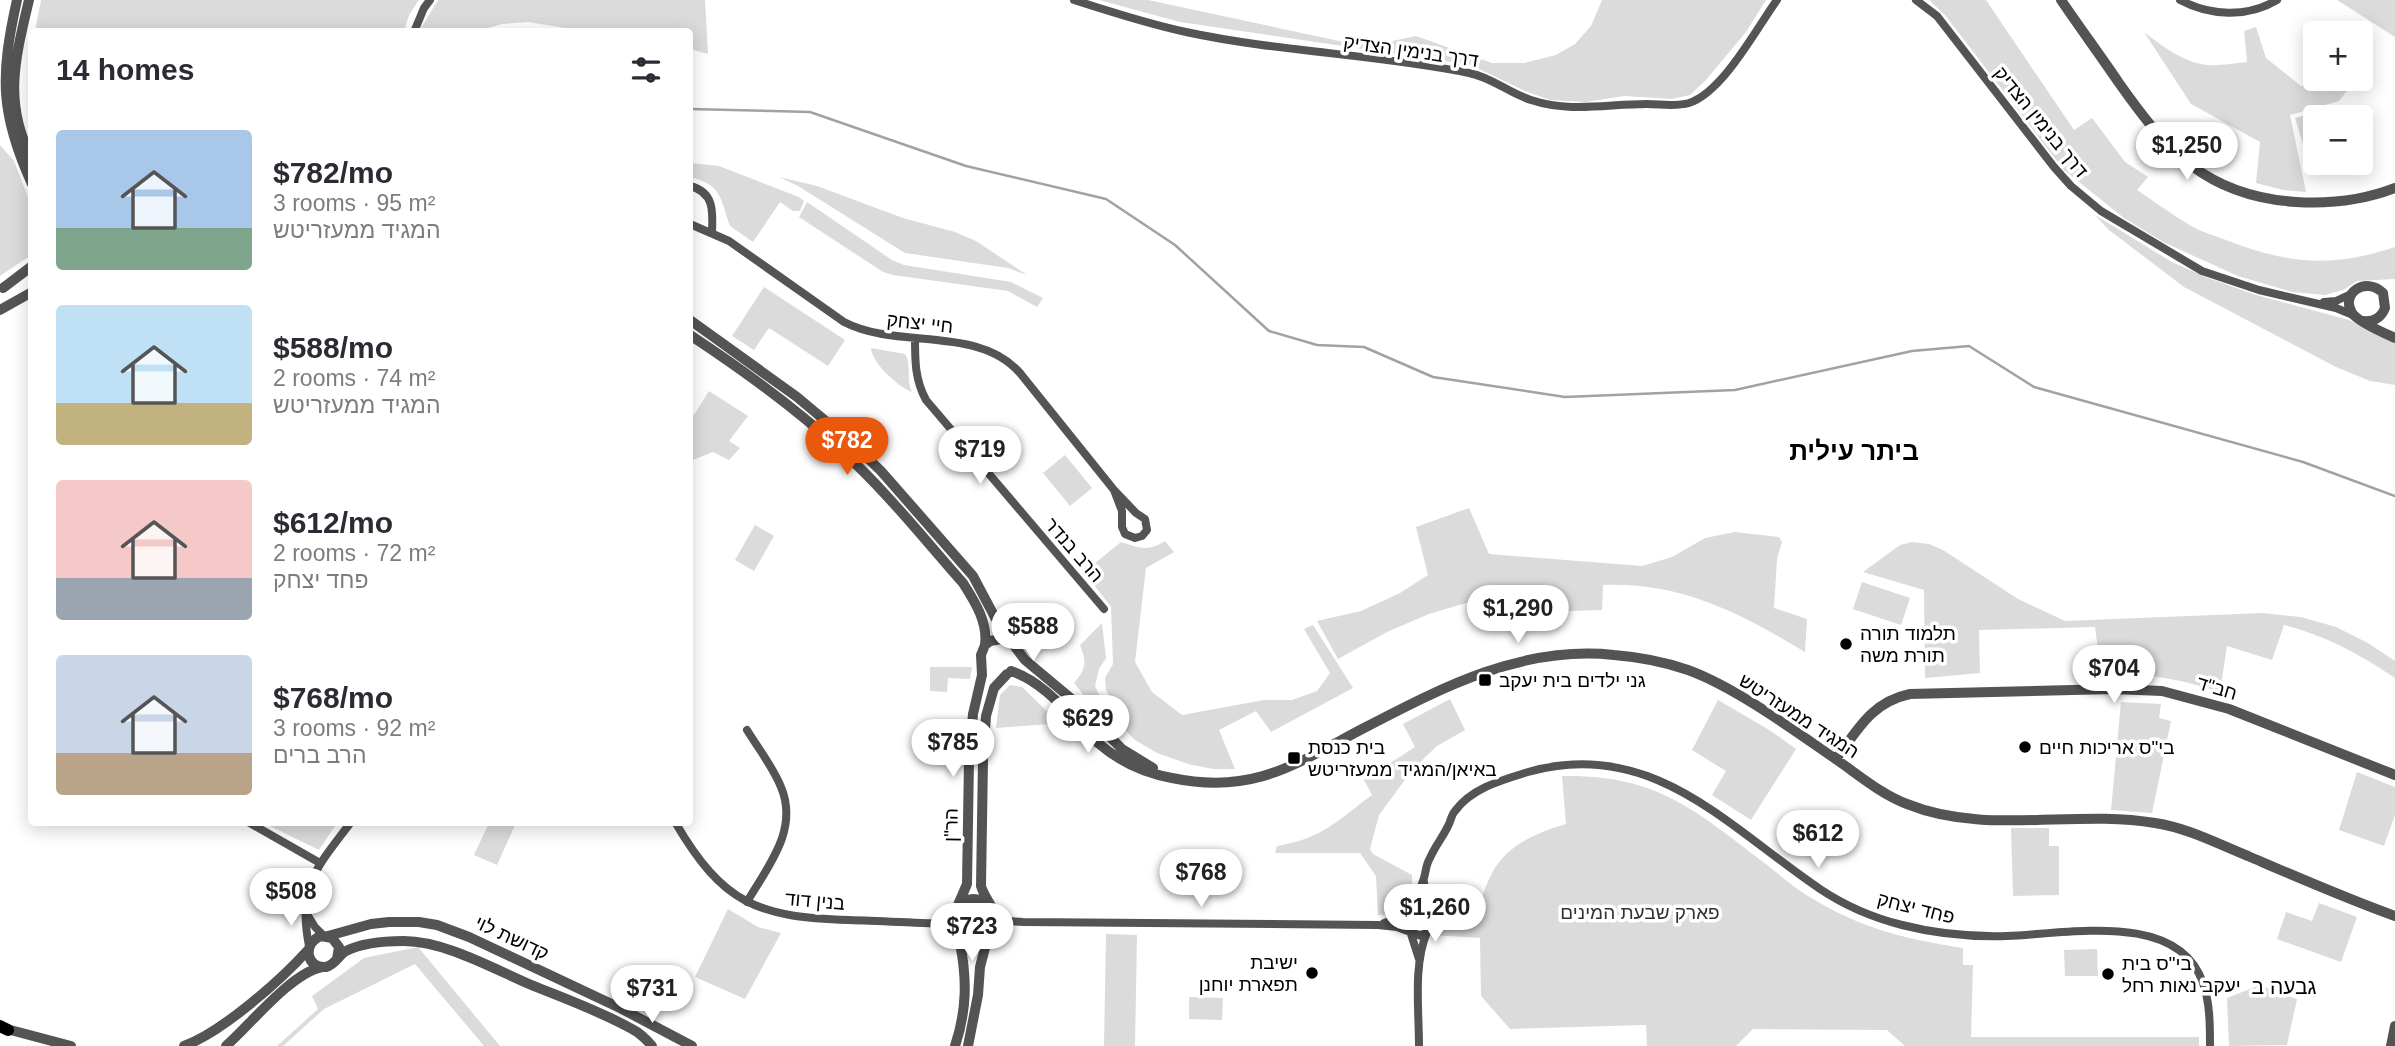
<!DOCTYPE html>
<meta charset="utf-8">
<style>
:root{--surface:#fff;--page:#f2f2f3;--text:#2b2b33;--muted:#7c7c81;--accent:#ea580c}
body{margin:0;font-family:Helvetica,Heebo,sans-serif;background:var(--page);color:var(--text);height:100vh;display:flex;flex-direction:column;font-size:26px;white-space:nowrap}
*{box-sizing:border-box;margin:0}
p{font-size:23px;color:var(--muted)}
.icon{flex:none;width:38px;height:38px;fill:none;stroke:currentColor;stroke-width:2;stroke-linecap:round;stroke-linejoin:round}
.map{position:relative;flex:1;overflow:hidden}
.side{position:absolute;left:28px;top:28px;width:665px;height:798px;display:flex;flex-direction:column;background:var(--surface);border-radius:7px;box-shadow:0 4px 18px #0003}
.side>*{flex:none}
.controls{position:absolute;left:2303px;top:21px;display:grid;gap:14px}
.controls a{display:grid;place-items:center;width:70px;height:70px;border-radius:7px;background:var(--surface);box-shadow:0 4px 18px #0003;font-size:35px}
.price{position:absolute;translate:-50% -60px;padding:0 16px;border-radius:24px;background:#fff;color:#222;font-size:23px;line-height:46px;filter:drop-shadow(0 2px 4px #0008)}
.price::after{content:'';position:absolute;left:50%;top:42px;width:21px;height:16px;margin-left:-10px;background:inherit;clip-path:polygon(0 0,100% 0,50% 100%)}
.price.active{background:var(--accent);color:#fff}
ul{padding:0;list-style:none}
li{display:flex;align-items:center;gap:21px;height:175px;padding:0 28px}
li span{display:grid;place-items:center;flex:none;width:196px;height:140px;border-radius:7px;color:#555}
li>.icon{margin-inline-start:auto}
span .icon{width:84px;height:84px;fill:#fffc;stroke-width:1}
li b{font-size:30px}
h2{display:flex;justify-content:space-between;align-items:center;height:84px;padding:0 28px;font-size:30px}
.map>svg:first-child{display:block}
.green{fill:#dbdbdb}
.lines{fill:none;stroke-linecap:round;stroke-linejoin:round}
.stream{stroke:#a2a2a2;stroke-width:2.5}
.minor{stroke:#545454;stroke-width:8}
.tertiary{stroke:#545454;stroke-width:10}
.primary{stroke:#000;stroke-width:12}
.poi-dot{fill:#000;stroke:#fff;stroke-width:2.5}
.labels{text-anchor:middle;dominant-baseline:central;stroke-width:7;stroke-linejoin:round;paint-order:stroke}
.street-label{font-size:19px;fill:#000;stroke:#fff}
.poi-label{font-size:19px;fill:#000;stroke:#fff;text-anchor:start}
.park-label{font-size:19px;fill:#323232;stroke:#fff}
.neighbourhood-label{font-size:21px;fill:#000;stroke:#fff}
.district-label{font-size:26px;font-weight:bold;fill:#000;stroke:#fff}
</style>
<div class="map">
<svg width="2395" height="1046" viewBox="0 0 2395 1046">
<rect width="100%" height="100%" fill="#fff"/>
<path class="green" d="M41,0H419L409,15L404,31H35Z
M438,0H705L708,54L690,49V32L584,31L528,22L502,24L477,31H421V28Z
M1099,0H1148L1339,41L1378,44L1416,36L1492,63H1524L1556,55L1575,44L1591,26L1602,0H1766L1746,32L1705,81L1690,95L1672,99L1624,96L1586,102L1550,100L1525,91L1471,65L1180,22Z
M1929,0H1986L2074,130L2092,118L2125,162L2148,177L2137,190C2155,202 2173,215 2191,226C2202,232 2215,236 2226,240C2287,264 2333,268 2395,247V279L2357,281L2343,290L2325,295L2292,292L2238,276L2163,242L2124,218L2064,170L1945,15Z
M2337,0H2395V37Z
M2256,27L2266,58L2301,86L2322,79H2356L2339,101L2290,115L2306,192L2283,190L2256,183L2260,142L2191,104L2144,32C2162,46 2184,63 2208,65C2220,66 2235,63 2247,62L2244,31Z
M2339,106L2342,117H2315V141L2303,144L2295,118Z
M0,145L14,161L31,205V255L0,276Z
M690,163L719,166L799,197L804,201L800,211H793L780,202L753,242L730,226C720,199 723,185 690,177Z
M779,177L817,186L903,218L955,232L976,241L1027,275L1008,268L905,253L798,186Z
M807,202L892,260L904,265L1011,282L1043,298L1037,307L1008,291L893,275L883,272L799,217Z
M2095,215L2172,262L2208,278L2256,295L2349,320L2395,342V385L2370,381L2336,367L2184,287L2109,230Z
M764,287L845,340L828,366L769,328L754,350L732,336Z
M871,348L905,354C912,365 906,380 912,392C898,387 872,363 871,348Z
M709,391L748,416L729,441L740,448L729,460L713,452L690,461V413L694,415Z
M1065,455L1092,488L1070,506L1043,473Z
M1469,508L1489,554L1642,566L1672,557L1705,538L1735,532L1779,537L1782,542L1777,559L1774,608L1807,619L1805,652C1740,613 1682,582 1603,585L1602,610L1534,612L1526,585L1429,614L1387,632L1338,659L1317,621L1361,611L1400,593L1428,575L1416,527Z
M755,525L774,536L754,571L735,560Z
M1165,541L1174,552L1146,568L1135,662L1152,692L1182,715L1264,700H1292L1317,691L1330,673L1304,629L1313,625L1353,688L1271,732L1256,711L1219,730L1235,769H1213L1188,764L1157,753L1135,740L1127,732L1106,690L1105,678L1113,664L1111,607L1084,572L1121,542C1140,548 1148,552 1165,541Z
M1912,542L1929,544L1943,550L2018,599L2065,621L2263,613L2301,617L2336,627L2368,643L2395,661V678C2360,654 2324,635 2284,625L2272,660L2227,646L2220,692C2178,678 2145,674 2101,672L2095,627L1979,630L1980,673L1925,678L1924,590L1863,572L1900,545Z
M1862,582L1910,598L1901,625L1853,609Z
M1102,623L1106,658L1099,669L1095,686L1120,740L1074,683C1086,669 1087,662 1080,645Z
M930,667H972L970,679L948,678L947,692L930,691Z
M1010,685L1022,687L1052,716L1050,724L996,728L1000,695Z
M1450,699L1465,730L1437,746L1413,769L1379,815L1370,849L1373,854L1412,875C1412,907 1412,914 1378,915L1376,876L1360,853H1275L1277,846C1321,839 1337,821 1372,795L1364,780L1415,747L1403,724Z
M1718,700L1771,731L1796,749L1751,820L1712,795L1726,771L1692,750Z
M2121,702L2161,704L2159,718L2171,721L2152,813L2111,810Z
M2357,772L2395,787V815L2384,846L2339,830Z
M1562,776C1656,774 1695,810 1766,864C1780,875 1793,887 1808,896C1860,928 1904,939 1963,948V965H1973L1971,1037H2199V1046H1905L1887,1030L1753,1029L1736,1046H1647L1646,1025L1510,1029L1481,996L1480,938L1432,935L1436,923L1432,904L1479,906C1483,896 1486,884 1491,875C1506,845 1536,833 1566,824Z
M270,822H337V823L319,850L266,824Z
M489,823H516L497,865L474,855Z
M2011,828H2049V846H2059V895L2013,896Z
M2319,903L2357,917L2341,962L2277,939L2286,912L2312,921Z
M728,909L758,927L781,933L745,999L695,977Z
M1106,934L1137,935L1135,1046H1104Z
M418,947L500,1046H484L415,964L324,1009L283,1046H277L318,1009L312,996L364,958Z
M2097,949L2098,976H2065L2064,950Z
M2260,985L2297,999L2287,1045L2229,1046L2227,998Z
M1189,997L1223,998L1222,1020L1189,1019Z"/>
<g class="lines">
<path class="stream" d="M690,109L810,112L966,166L1106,199L1175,245L1269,331L1317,345L1364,347L1433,377L1565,397L1735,390L1912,351L1969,346L2034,387L2303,462L2395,496"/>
<path class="minor" d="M1074,0C1111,12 1148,24 1186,32C1279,52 1375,54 1469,73C1491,77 1509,93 1531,100C1570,113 1607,104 1647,104C1660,104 1675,107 1689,103C1723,92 1756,29 1777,0
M1916,0L1937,16L2054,167L2071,186L2101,211L2202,271L2259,290L2336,308L2353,315
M2180,0C2210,16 2247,18 2277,0
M414,32L424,8L430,0
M690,186C714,192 713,211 712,232
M690,224L729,241L844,322C898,350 978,325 1020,373L1114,490L1136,513L1145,519L1147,530L1142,536L1135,538L1125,534L1122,527V511L1114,490
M2324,302L2336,301L2351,294
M915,338C915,361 915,380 926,400L1104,609
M747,730C758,748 773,767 781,787C799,830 768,866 747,902
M248,822L320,863
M675,822C723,904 757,917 849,920C883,921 916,923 950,924
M1412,913C1415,901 1420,890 1424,878C1426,871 1426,864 1430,858C1435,846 1443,837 1448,826C1451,821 1451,815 1455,811C1472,788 1502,780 1528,772C1652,737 1728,827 1820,889C1844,905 1874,918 1902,925C1937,934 1972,937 2007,936C2067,934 2178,910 2203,983C2210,1003 2210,1025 2210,1046
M307,914L315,927L324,936
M997,915L1009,921L1023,922L1378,925L1397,927L1421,936L1427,932L1430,925L1427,915L1424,882
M1384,923L1409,915
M1409,931L1406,923L1409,915L1418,911L1427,915
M1411,934L1419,959
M309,946C297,885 316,869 351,822
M1419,1046C1419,1009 1413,966 1427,932"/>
<path class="tertiary" d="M17,0C0,76 0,114 32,184
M29,0C15,59 3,103 32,159
M2061,0C2080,28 2100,55 2119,83C2167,151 2206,196 2296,202C2330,204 2362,201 2395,188
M3,288L32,266
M0,310L32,292
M690,320L797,397L852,443L881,471L973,576L1007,640
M2363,321C2374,322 2381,318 2385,308L2383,293C2366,276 2340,293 2352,313C2358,322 2384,333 2395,338
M690,335C743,370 797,409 843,452C887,492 924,539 963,583C975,602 988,622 985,645
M1011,671C1047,683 1071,718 1098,743C1120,762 1144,773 1172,778C1254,795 1295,764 1364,728C1443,687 1523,645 1614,655C1639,657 1665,662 1688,670C1735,687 1795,731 1837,760C1860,776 1881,794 1907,804C1986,836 2074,809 2155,823C2188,828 2218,844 2248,856C2297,877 2345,898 2395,916
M1836,759C1858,729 1872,702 1910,694L2113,689L2162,691L2229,709L2395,775
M958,905L967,884L969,760L973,714L982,675L981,655L985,645L990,641L1001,639L1012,643L1025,660L1073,700L1122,749L1153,768
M991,906C953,878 933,945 973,947C980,948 987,945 992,939C1009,921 986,904 981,886L983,760L986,716L994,688L1007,674
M328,936L371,924L389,922H419L437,925L469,937L620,1008L692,1046
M337,959L339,947L332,938L321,936C302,943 306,969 326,967C335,965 339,955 346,951C362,943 386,941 404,941C444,941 492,968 529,984C563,998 600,1011 632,1029C640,1033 646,1039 652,1046
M3,1028L71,1046
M184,1046C222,1032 280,981 308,950
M226,1046C250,1025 291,973 322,967
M955,1046C967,1010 967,979 960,943
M968,1046L978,995L980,967L986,944
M2391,1046L2395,1026"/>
<path class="primary" d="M0,1026L8,1030"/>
</g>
<g class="poi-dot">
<circle cx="1846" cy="644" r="7"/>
<rect x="1478" y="673" width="14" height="14" rx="3.5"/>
<circle cx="2025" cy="747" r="7"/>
<rect x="1287" y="751" width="14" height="14" rx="3.5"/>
<circle cx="1312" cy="973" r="7"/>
<circle cx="2108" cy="974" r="7"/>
</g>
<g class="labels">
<g class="street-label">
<text transform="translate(1411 51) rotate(8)">דרך בנימין הצדיק</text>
<text transform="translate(2041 122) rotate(51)">דרך בנימין הצדיק</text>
<text transform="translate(920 323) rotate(6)">חיי יצחק</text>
<text transform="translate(1074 550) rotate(49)">הרב בנדר</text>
<text transform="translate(2217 688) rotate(17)">חב"ד</text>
<text transform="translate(1799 716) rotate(33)">המגיד ממעזריטש</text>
<text transform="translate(951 825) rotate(-89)">הר"ן</text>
<text transform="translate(815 901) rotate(5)">בנין דוד</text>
<text transform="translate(1916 908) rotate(14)">פחד יצחק</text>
<text transform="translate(512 938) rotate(25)">קדושת לוי</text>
</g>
<g class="poi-label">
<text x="1860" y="633">תלמוד תורה<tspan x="1860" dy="22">תורת משה</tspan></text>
<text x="1499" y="680">גני ילדים בית יעקב</text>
<text x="1308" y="747">בית כנסת<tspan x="1308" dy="22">באיאן/המגיד ממעזריטש</tspan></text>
<text x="2039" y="747">בי"ס אריכות חיים</text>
<text x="1298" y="962" text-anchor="end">ישיבת<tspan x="1298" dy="22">תפארת יוחנן</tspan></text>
<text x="2122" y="963">בי"ס בית<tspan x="2122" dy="22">יעקב נאות רחל</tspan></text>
</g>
<g class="park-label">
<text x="1640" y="912">פארק שבעת המינים</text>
</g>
<g class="neighbourhood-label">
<text x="2284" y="986">גבעה ב</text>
</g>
<g class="district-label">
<text x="1854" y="451">ביתר עילית</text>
</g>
</g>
</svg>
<div class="controls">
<a>+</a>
<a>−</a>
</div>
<b class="price" style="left:2187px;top:182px">$1,250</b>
<b class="price active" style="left:847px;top:477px">$782</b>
<b class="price" style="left:980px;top:486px">$719</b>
<b class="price" style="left:1518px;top:645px">$1,290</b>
<b class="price" style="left:1033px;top:663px">$588</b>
<b class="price" style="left:2114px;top:705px">$704</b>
<b class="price" style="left:1088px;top:755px">$629</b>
<b class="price" style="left:953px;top:779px">$785</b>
<b class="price" style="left:1818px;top:870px">$612</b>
<b class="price" style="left:1201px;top:909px">$768</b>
<b class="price" style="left:291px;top:928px">$508</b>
<b class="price" style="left:1435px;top:944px">$1,260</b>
<b class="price" style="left:972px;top:963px">$723</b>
<b class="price" style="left:652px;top:1025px">$731</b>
<section class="side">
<h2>14 homes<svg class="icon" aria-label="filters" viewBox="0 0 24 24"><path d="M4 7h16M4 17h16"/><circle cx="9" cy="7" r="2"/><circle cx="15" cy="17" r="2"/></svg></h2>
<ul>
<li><span style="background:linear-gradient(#a9c7e8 70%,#7fa58c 0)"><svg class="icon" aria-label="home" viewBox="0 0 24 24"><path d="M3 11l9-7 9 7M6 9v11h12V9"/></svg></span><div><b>$782/mo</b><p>3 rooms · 95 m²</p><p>המגיד ממעזריטש</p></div></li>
<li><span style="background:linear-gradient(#bfe0f5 70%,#c2b280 0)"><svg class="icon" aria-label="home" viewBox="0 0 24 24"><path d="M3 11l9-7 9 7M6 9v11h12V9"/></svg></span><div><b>$588/mo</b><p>2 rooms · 74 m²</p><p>המגיד ממעזריטש</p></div></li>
<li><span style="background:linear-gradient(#f6c9c9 70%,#9aa5b1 0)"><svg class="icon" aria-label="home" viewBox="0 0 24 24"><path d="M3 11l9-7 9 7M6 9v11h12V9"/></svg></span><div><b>$612/mo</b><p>2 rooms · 72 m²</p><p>פחד יצחק</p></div></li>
<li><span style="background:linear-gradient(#c9d6e8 70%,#b9a48a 0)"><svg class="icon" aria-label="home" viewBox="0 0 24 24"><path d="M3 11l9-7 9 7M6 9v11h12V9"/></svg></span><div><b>$768/mo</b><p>3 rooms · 92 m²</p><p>הרב ברים</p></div></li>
</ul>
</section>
</div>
